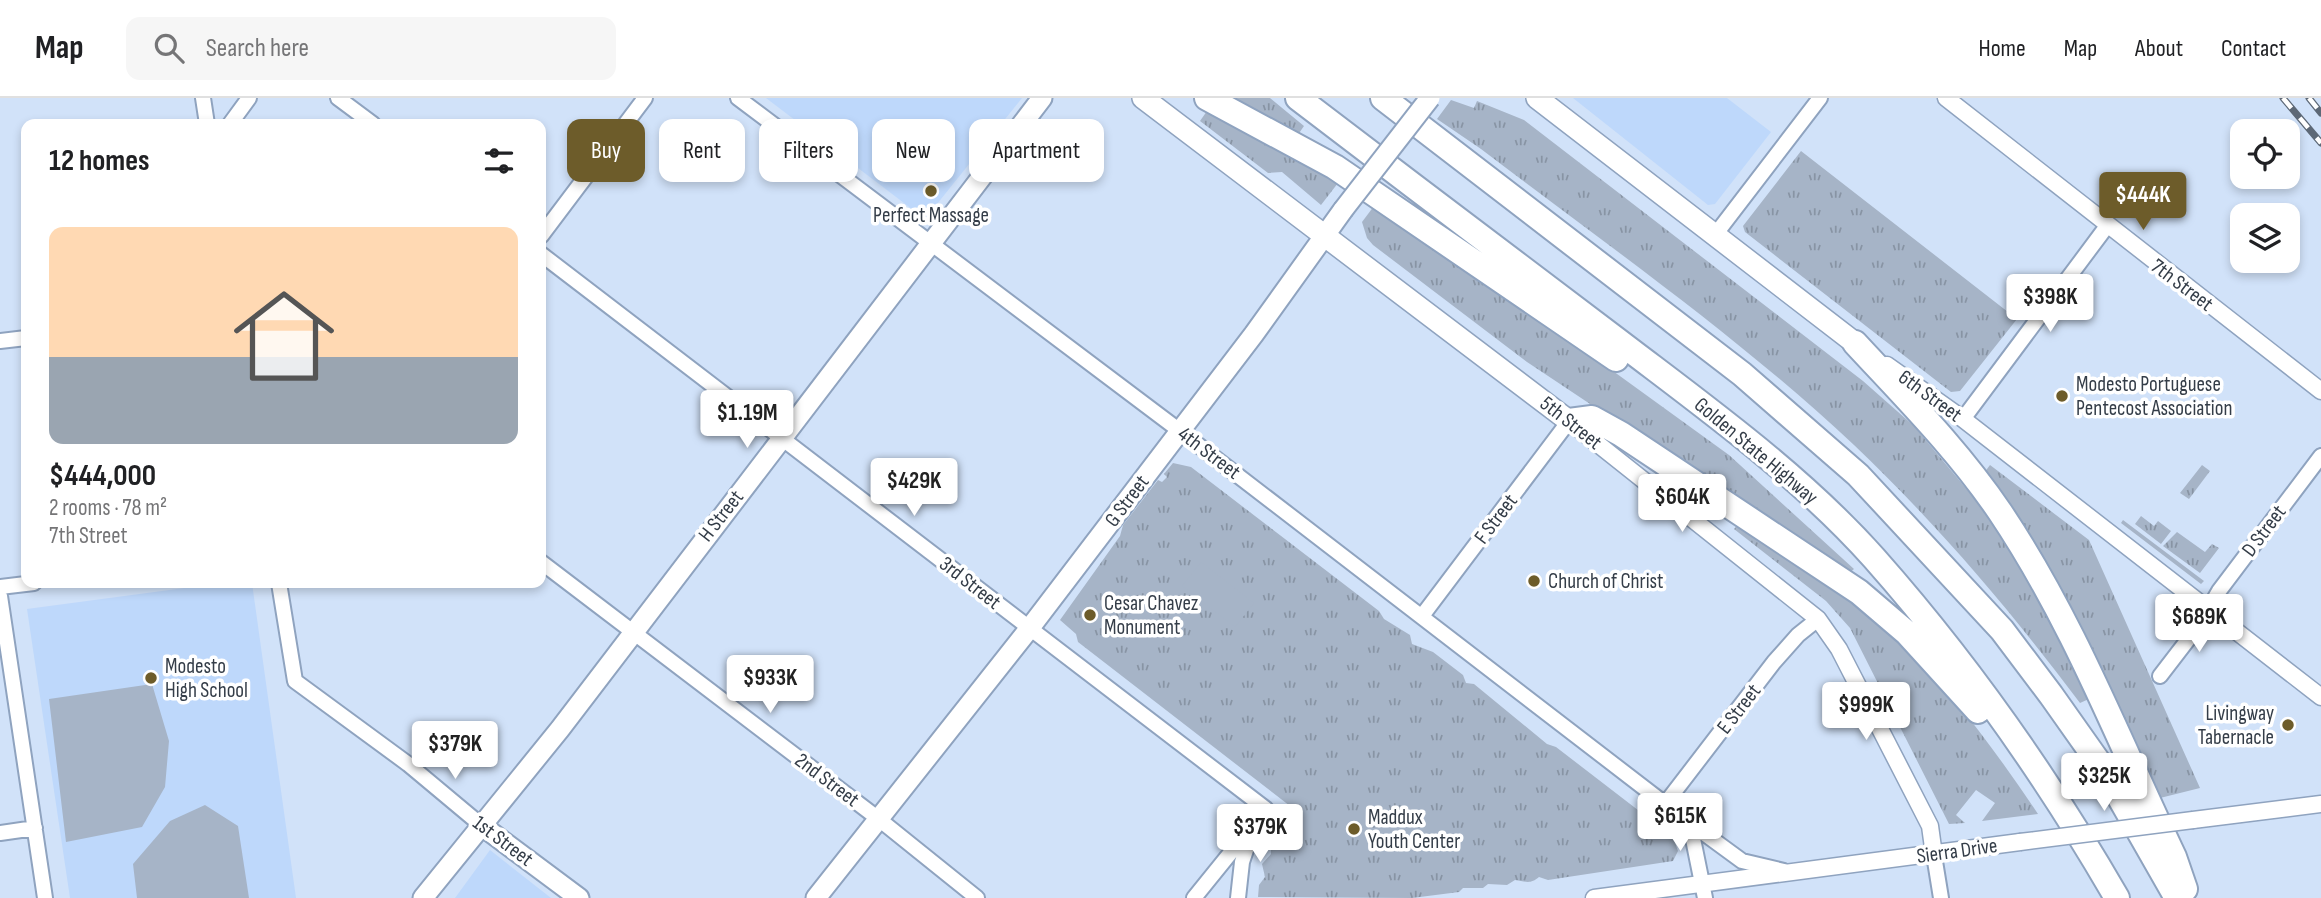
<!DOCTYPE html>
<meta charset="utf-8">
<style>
:root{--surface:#fff;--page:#f6f6f6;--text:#202124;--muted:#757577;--line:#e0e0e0;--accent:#6d5c2a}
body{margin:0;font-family:"Sofia Sans Condensed",sans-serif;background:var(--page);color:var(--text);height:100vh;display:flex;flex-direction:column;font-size:26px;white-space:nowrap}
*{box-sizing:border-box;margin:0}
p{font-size:23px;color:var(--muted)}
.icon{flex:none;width:38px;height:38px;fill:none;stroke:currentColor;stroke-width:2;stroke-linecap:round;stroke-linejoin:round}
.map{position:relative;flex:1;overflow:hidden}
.details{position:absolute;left:21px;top:21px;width:525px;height:469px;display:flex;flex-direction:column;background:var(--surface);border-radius:14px;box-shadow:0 4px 10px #0003}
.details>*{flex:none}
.banner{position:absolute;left:567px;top:21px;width:665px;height:63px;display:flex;gap:14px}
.buttons{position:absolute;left:2230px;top:21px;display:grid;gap:14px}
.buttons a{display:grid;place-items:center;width:70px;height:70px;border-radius:14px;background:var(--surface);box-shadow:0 4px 10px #0003;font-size:35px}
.price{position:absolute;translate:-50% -60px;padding:0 16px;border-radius:7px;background:#fff;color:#222;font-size:23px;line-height:46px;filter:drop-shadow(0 2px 4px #0008)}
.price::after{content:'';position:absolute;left:50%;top:42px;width:21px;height:16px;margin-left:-10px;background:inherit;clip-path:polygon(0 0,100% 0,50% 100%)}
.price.on{background:var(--accent);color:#fff}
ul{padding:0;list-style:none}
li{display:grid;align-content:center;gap:14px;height:371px;padding:0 28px}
li span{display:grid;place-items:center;height:217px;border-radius:14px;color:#555}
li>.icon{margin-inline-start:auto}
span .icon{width:126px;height:126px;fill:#fffc;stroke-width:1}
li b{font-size:30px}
h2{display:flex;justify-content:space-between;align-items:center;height:84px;padding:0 28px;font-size:30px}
.chip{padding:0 24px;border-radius:14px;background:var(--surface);box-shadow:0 4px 10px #0003;font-size:24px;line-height:63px}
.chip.on{background:var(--accent);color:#fff}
header{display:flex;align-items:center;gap:42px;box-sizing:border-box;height:98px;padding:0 35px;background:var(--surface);border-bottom:2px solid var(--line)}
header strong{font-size:33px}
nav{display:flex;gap:38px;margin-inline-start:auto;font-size:24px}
.search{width:490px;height:63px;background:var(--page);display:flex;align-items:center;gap:18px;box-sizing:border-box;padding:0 24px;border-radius:14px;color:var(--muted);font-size:26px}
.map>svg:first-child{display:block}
.built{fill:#bed8fb}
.grass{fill:url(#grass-tufts)}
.pitch{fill:#a6b4c7}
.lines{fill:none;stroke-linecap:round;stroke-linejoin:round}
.minor-casing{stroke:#8fa3bf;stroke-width:18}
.tertiary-casing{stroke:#8fa3bf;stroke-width:19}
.secondary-casing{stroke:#8fa3bf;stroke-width:23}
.primary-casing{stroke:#8fa3bf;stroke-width:24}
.motorway-casing{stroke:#8fa3bf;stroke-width:28}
.minor{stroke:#fff;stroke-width:14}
.tertiary{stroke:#fff;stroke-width:16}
.secondary{stroke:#fff;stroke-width:19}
.primary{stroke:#fff;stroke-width:21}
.motorway{stroke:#fff;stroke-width:24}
.rail-casing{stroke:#5d6876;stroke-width:7}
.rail{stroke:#fff;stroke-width:4.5;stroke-dasharray:13;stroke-linecap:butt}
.tertiary-bridge-casing{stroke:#8fa3bf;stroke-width:19;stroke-linecap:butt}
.secondary-bridge-casing{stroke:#8fa3bf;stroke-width:23;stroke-linecap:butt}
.tertiary-bridge{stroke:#fff;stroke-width:16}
.secondary-bridge{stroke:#fff;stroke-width:19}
.poi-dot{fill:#6d5c2a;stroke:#fff;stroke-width:2.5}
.labels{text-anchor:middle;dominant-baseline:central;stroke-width:7;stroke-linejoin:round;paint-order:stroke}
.poi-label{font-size:21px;fill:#343d48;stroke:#fff;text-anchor:start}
.street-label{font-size:21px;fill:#343d48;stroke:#fff}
</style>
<header>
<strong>Map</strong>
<div class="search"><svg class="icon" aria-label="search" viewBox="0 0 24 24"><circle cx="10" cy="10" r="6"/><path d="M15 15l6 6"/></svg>Search here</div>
<nav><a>Home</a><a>Map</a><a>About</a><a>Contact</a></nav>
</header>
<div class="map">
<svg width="2321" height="800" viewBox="0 0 2321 800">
<defs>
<pattern id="grass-tufts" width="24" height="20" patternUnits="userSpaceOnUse" patternTransform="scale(1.75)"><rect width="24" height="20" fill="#a6b4c7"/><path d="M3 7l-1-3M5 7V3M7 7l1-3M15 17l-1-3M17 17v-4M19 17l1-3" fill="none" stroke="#8894a4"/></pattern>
</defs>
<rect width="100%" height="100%" fill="#d1e2f9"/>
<path class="built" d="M766,0H1022L925,121Z
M1573,0H1727L1771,34L1715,106L1708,107Z
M222,485H252L296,800H70L27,511Z
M490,752L551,800H455Z"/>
<path class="grass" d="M1223,0H1270L1304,28L1295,41Z
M1451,2L1474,10L1477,3L1524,22L1863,283L1914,328L1989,418L2046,513L2091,600L2080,605C2011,513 1938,427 1854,347C1739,239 1607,147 1481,51L1437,21Z
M1207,13L1338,85L1321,107L1282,74L1268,75L1200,23Z
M1801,53L2017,221L1960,293L1951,294L1745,134L1743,128Z
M1374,108L1537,218L1729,357L1854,471L1847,477L1527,264L1373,147L1367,140L1362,124Z
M1173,365L1191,369L1379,513L1384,521L1410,537L1412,546L1433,554L1463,577L1466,585L1474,586L1547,646L1556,649L1673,739L1678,753L1673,763L1548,782L1539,779C1530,787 1525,783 1515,782L1507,787L1488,786L1483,790H1463L1459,794L1412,800L1258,799L1259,787L1265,779L1262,766L1271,756C1269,736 1292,728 1290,708L1078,544L1076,536L1060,522L1120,438L1123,427L1158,382L1162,384L1167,379L1164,376Z
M1990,367L2089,442L2200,690L2160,700L2118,618L2072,511L2018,418L1984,375Z
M2202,367L2210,373L2189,401L2180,395Z
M2141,418L2154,428L2158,423L2171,433L2161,446L2135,426Z
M2123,422L2204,483L2201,486L2121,425Z
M1738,427C1793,462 1852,495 1899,541C1951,592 1997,655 2038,716L1982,723L1995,705L1976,692L1956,717L1965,725L1949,726L1850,530L1826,503L1734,431Z
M2177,434L2205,454L2212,446L2219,450L2200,475L2163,448Z"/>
<path class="pitch" d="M1201,464L1254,505L1235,529L1182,488Z
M152,586L169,643L165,689L142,729L66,744L49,601Z
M205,707L238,728L249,800H137L133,766L170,723Z"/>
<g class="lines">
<g class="minor-casing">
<path id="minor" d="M203,0L207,26
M338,0L373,26
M738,0L1180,333L1665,706L1692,736L1705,800
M230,26L249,0
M1715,137L1820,0
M541,138L645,0
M541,156L1266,711L1194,800
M0,243L26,240
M1963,321L2107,128
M541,464L880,722L977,800
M279,485L295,583L408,666L481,727
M0,489L34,485
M0,498L45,800
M1422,518L1569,323
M2160,578L2200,526L2219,493L2321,358
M1665,706L1774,564L1798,537L1818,521
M1686,722L1742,763L1784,773
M0,735L35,730
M1934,757L1941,800
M1238,800L1242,764L1252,734"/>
</g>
<g class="tertiary-casing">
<path id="tertiary" d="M1946,0L2321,293
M1887,267L1963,321L2321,599
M1569,323L1818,521L1839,551L1930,728L1934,757
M2193,722L2321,706
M1594,800L2020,744"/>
</g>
<g class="secondary-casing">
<path id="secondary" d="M481,727L579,800
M423,800L560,631L1042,0
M816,800L1029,531L1254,236L1343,112"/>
</g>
<g class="primary-casing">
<path id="primary" d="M1143,0L1569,323
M1537,0L1855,245"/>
</g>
<g class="motorway-casing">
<path id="motorway" d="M1207,0L1335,69L1616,261
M1298,0C1404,81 1511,162 1617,242C1706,310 1800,377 1874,460C1967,565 2047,679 2117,800
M1383,0L1742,276L1858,377L2002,532L2051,597L2104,672L2177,800
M1855,245C1905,299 1958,352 2000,414C2072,521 2119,643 2174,759L2185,791
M1569,323L1592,320L1621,336L1859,494L1907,535L1978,613"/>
</g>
<use href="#minor" class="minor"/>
<use href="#tertiary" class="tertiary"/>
<use href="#secondary" class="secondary"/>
<use href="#primary" class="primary"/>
<use href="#motorway" class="motorway"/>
<g class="rail-casing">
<path id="rail" d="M2283,0L2321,45
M2309,0L2321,15"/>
</g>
<use href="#rail" class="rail"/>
<g class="tertiary-bridge-casing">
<path id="tertiary-bridge" d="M2020,744L2193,722"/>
</g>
<g class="secondary-bridge-casing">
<path id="secondary-bridge" d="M1343,112L1430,0"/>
</g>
<use href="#tertiary-bridge" class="tertiary-bridge"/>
<use href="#secondary-bridge" class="secondary-bridge"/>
</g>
<g class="poi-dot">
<circle cx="931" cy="93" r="7"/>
<circle cx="2062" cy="298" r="7"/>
<circle cx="1534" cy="483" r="7"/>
<circle cx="1090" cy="517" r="7"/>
<circle cx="151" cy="580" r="7"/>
<circle cx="2288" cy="627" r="7"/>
<circle cx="1354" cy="731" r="7"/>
</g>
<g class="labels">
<g class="poi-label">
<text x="931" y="117" text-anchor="middle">Perfect Massage</text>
<text x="2076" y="286">Modesto Portuguese<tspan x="2076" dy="24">Pentecost Association</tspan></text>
<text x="1548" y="483">Church of Christ</text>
<text x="1104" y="505">Cesar Chavez<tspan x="1104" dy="24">Monument</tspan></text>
<text x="165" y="568">Modesto<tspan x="165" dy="24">High School</tspan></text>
<text x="2274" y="615" text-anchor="end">Livingway<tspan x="2274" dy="24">Tabernacle</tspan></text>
<text x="1368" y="719">Maddux<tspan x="1368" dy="24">Youth Center</tspan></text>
</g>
<g class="street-label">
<text transform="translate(2182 187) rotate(37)">7th Street</text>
<text transform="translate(1930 298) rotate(36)">6th Street</text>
<text transform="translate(1571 325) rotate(38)">5th Street</text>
<text transform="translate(1756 353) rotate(40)">Golden State Highway</text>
<text transform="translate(1209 355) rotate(37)">4th Street</text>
<text transform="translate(1127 403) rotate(-53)">G Street</text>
<text transform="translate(721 418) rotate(-52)">H Street</text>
<text transform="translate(1496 421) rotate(-53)">F Street</text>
<text transform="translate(2264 433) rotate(-53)">D Street</text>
<text transform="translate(970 485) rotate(38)">3rd Street</text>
<text transform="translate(1739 611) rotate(-52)">E Street</text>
<text transform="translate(827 682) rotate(37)">2nd Street</text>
<text transform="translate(503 743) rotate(37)">1st Street</text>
<text transform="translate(1957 753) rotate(-8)">Sierra Drive</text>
</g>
</g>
</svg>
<div class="buttons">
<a><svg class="icon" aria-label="locate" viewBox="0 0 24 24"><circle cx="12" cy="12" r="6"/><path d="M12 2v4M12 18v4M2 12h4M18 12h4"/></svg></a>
<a><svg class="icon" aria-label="layers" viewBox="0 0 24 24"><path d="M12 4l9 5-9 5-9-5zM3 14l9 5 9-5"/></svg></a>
</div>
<b class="price on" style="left:2143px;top:134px">$444K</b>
<b class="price" style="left:2050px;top:236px">$398K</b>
<b class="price" style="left:747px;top:352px">$1.19M</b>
<b class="price" style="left:914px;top:420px">$429K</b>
<b class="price" style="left:1682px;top:436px">$604K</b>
<b class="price" style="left:2199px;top:556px">$689K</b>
<b class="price" style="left:770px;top:617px">$933K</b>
<b class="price" style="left:1866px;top:644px">$999K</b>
<b class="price" style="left:455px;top:683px">$379K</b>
<b class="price" style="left:2104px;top:715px">$325K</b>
<b class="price" style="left:1680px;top:755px">$615K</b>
<b class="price" style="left:1260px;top:766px">$379K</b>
<div class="banner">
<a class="chip on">Buy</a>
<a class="chip">Rent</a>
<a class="chip">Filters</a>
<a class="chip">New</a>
<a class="chip">Apartment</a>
</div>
<section class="details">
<h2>12 homes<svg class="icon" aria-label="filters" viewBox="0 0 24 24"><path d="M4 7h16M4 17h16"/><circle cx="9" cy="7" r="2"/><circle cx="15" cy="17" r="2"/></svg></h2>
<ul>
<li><span style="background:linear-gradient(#ffd9b3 60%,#9aa5b1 0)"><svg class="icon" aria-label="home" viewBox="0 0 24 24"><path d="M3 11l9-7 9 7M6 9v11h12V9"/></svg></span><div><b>$444,000</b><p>2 rooms · 78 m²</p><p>7th Street</p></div></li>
</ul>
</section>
</div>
